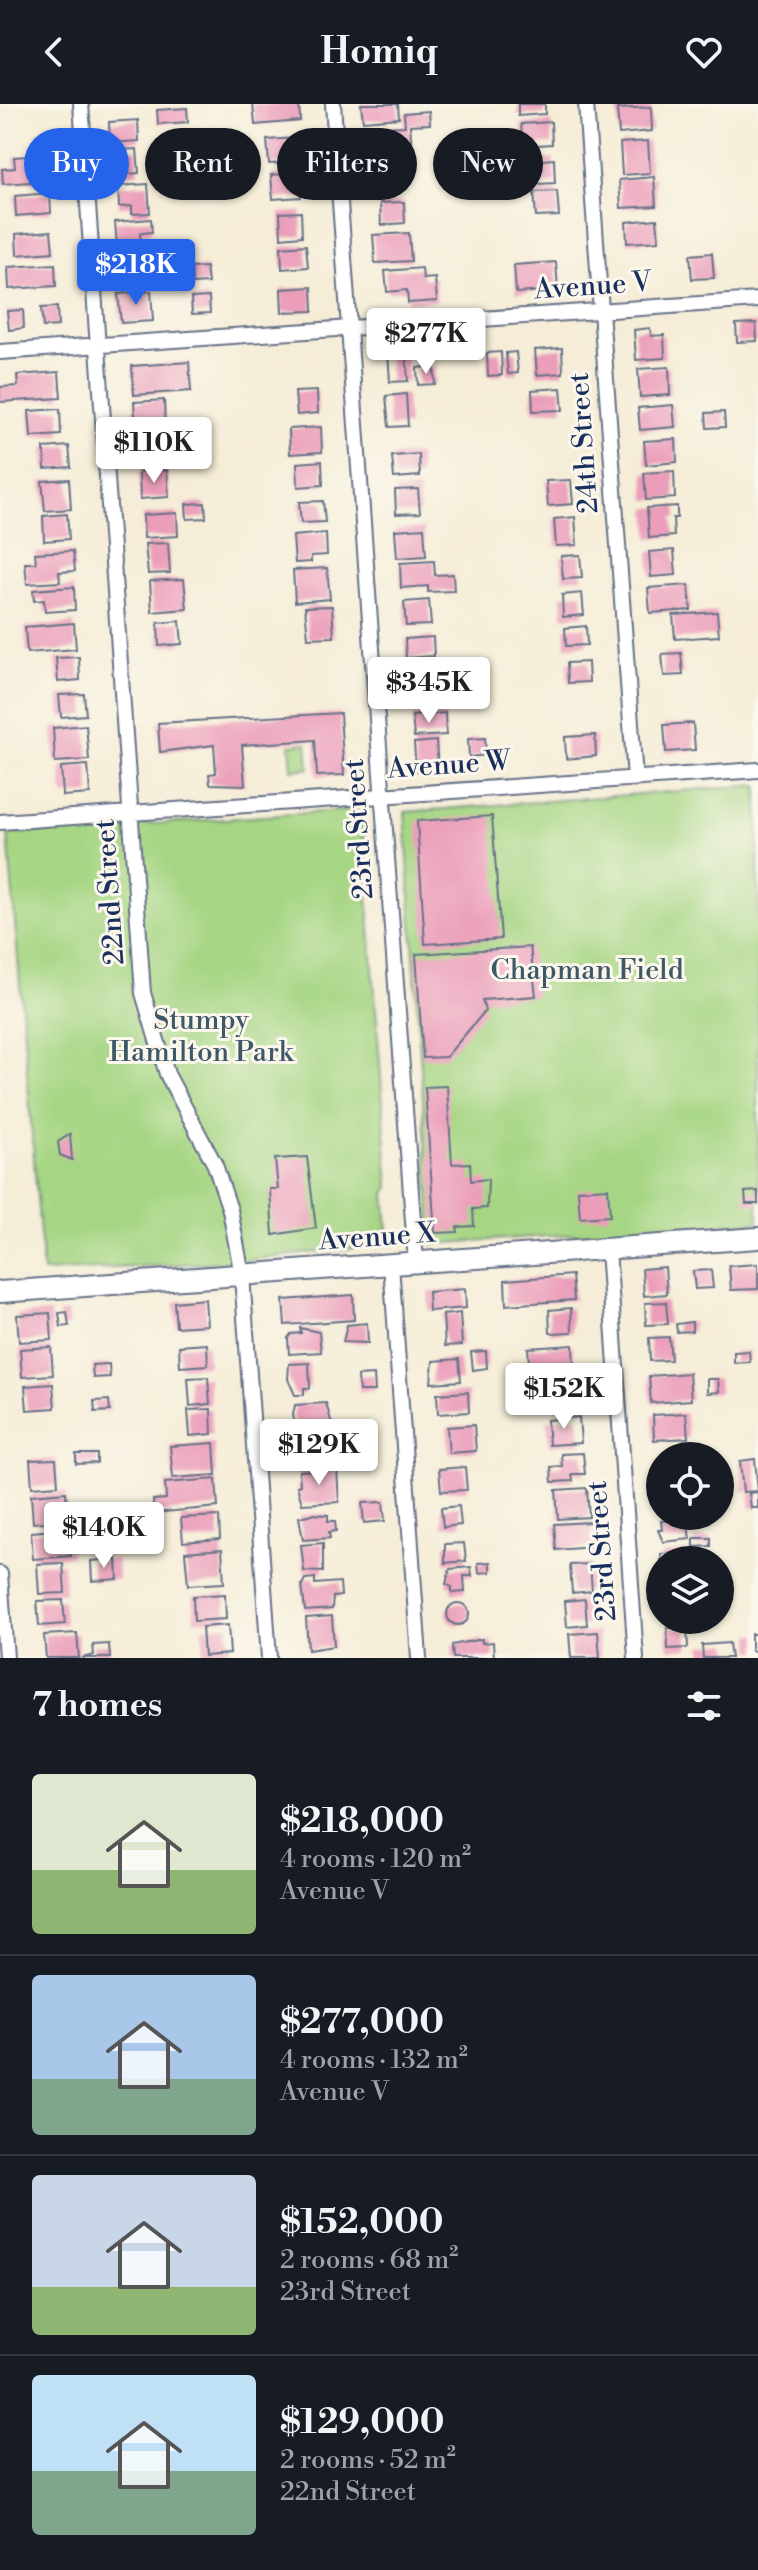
<!DOCTYPE html>
<meta charset="utf-8">
<style>
:root{--surface:#171b24;--page:#242831;--text:#f1f3f6;--muted:#9ea1a6;--line:#363941;--accent:#2563eb}
body{margin:0;font-family:"Libre Bodoni",serif;background:var(--page);color:var(--text);height:100vh;display:flex;flex-direction:column;font-size:30px;white-space:nowrap}
*{box-sizing:border-box;margin:0}
p{font-size:26px;color:var(--muted)}
.icon{flex:none;width:44px;height:44px;fill:none;stroke:currentColor;stroke-width:2;stroke-linecap:round;stroke-linejoin:round}
.map{position:relative;height:1554px;overflow:hidden}
.side{display:flex;flex-direction:column;background:var(--surface);flex:1}
.side>*{flex:none}
.guide{position:absolute;left:24px;top:24px;width:710px;height:72px;display:flex;gap:16px}
.controls{position:absolute;left:646px;top:1338px;display:grid;gap:16px}
.controls a{display:grid;place-items:center;width:88px;height:88px;border-radius:50%;background:var(--surface);box-shadow:0 2px 6px #0004;font-size:40px}
.price{position:absolute;translate:-50% -68px;padding:0 18px;border-radius:8px;background:#fff;color:#222;font-size:26px;line-height:52px;filter:drop-shadow(0 2px 4px #0008)}
.price::after{content:'';position:absolute;left:50%;top:48px;width:24px;height:18px;margin-left:-12px;background:inherit;clip-path:polygon(0 0,100% 0,50% 100%)}
.price.on{background:var(--accent);color:#fff}
ul{padding:0;list-style:none}
li{display:flex;align-items:center;gap:24px;height:200px;padding:0 32px}
li+li{border-top:2px solid var(--line)}
li span{display:grid;place-items:center;flex:none;width:224px;height:160px;border-radius:8px;color:#555}
li>.icon{margin-inline-start:auto}
span .icon{width:96px;height:96px;fill:#fffc;stroke-width:1}
li b{font-size:34px}
h2{display:flex;justify-content:space-between;align-items:center;height:96px;padding:0 32px;font-size:34px}
.tag{padding:0 28px;border-radius:36px;background:var(--surface);box-shadow:0 2px 6px #0004;font-size:28px;line-height:72px}
.tag.on{background:var(--accent);color:#fff}
header{display:flex;justify-content:space-between;align-items:center;height:104px;padding:0 32px;background:var(--surface);font-size:36px;font-weight:700}
.map>svg:first-child{display:block}
.green{fill:#a6d583;stroke:#608270;stroke-width:2}
.building{fill:#eb9dba}
.lines{fill:none;stroke-linecap:round;stroke-linejoin:round}
.street-casing{stroke:#677288;stroke-width:18}
.secondary-casing{stroke:#677288;stroke-width:24}
.street{stroke:#fff;stroke-width:14}
.secondary{stroke:#fff;stroke-width:20}
.labels{text-anchor:middle;dominant-baseline:central;stroke-width:6;stroke-linejoin:round;paint-order:stroke}
.street-label{font-size:28px;fill:#1b2f5e;stroke:#fbf7ec}
.park-label{font-size:28px;fill:#3e5867;stroke:#fbf7ec}
</style>
<header><svg class="icon" aria-label="back" viewBox="0 0 24 24"><path d="M15 5l-7 7 7 7"/></svg>Homiq<svg class="icon" aria-label="heart" viewBox="0 0 24 24"><path d="M12 20l-8-8c-3-5 5-10 8-4 3-6 11-1 8 4z"/></svg></header>
<div class="map">
<svg width="758" height="1554" viewBox="0 0 758 1554">
<rect width="100%" height="100%" fill="#fbf7ec"/>
<filter id="ink" filterUnits="userSpaceOnUse"><feTurbulence type="fractalNoise" baseFrequency=".0125" numOctaves="2"/><feDisplacementMap in="SourceGraphic" scale="16" xChannelSelector="R" yChannelSelector="G"/><feConvolveMatrix kernelMatrix="1 2 1 2 8 2 1 2 1" color-interpolation-filters="sRGB"/></filter>
<filter id="wash" filterUnits="userSpaceOnUse"><feTurbulence type="fractalNoise" baseFrequency=".006" numOctaves="4" result="noise"/><feDisplacementMap in="SourceGraphic" scale="32" xChannelSelector="R" yChannelSelector="G"/><feGaussianBlur stdDeviation="1.8" result="paint"/><feColorMatrix in="noise" values="0 0 0 0 0 0 0 0 0 0 0 0 0 0 0 0 0 1.4 0 .05"/><feComposite in="paint" operator="in"/></filter>
<g filter="url(#wash)">
<rect width="100%" height="100%" fill="#f5edd7"/>
<path class="green" d="M307,639L309,664L292,666L290,641Z
M758,681V1118L432,1140L405,708Z
M352,706L362,715L389,1083L385,1089L389,1140L240,1157L43,1168L8,730Z"/>
<g id="blocks">
<path class="building" d="M253,0H299L300,17L255,21Z
M361,0H398L399,14L363,17Z
M518,0H545V10L518,12Z
M651,3L652,27L619,30L617,5Z
M187,4L188,18L158,20L157,6Z
M429,7L430,20L410,21L412,46L385,47L384,23L405,22L404,9Z
M138,16L139,37L110,39L109,18Z
M551,18L552,40L523,42L521,20Z
M296,34L298,58L269,60L267,36Z
M648,37L650,69L622,71L620,39Z
M137,45L139,69L118,71L116,46Z
M42,51L44,77L3,80L2,65L15,64L14,53Z
M554,55L555,79L519,81L517,58Z
M400,64L402,84L376,86L374,66Z
M299,69L301,93L273,95L271,71Z
M654,73L656,102L621,104L619,76Z
M148,80L150,109L132,110V102L119,103L118,82Z
M557,87L559,112L536,113L534,88Z
M50,89L51,109L16,112L15,92Z
M404,98L405,119L381,121L380,99Z
M301,108L302,132L281,134L280,109Z
M151,115L152,128L140,129L141,141L117,143L115,118Z
M657,115L659,137L627,139L626,118Z
M51,127L53,148L17,151L16,130Z
M409,129L411,157L375,159L373,131Z
M306,141L308,163L282,165L281,143Z
M712,149L714,174L692,175L690,151Z
M157,154L159,178L121,181L119,157Z
M556,158L558,186L516,189L514,161Z
M55,160L56,182L9,185L8,163Z
M206,163L208,179L192,180L191,164Z
M422,164L423,175L435,174L437,197L408,199L407,186L387,188L385,167Z
M312,183L313,207L282,208L281,185Z
M151,187L153,217L121,219L118,190Z
M209,193L210,209L192,210L191,194Z
M57,203L58,222L43,223L41,204Z
M23,206L24,224L9,226L7,207Z
M756,219L757,237L737,238L736,220Z
M650,224L651,232L664,231L665,254L636,256L634,226Z
M562,244L563,269L537,271L535,246Z
M406,247L408,277L390,278L388,248Z
M501,248L502,271L488,272L487,249Z
M516,248L518,269L508,270L506,249Z
M189,258L191,287L134,291L132,262Z
M434,262L435,280L418,281L417,264Z
M669,263L670,291L640,293L638,265Z
M59,268L61,294L0,298V283L18,282L17,271Z
M561,284L563,306L533,307L532,286Z
M317,287L318,309L297,311L295,288Z
M406,290L408,322L389,323L386,292Z
M164,296L165,323L136,325L134,298Z
M673,301L675,323L640,326L638,304Z
M60,305L61,331L31,333L29,307Z
M724,308L725,323L707,324L706,309Z
M321,323L322,348L290,350L289,325Z
M196,329L197,343L203,342L204,357L187,358V348L176,349L174,330Z
M676,335L677,358L646,361L644,337Z
M69,342L71,363L45,365L44,344Z
M419,350L420,372L394,374L392,352Z
M322,357L323,381L298,383L297,359Z
M167,366L169,393L140,395L139,368Z
M674,367L675,394L646,396L644,369Z
M69,375L71,405L45,407L42,377Z
M571,376L573,400L548,402L546,377Z
M418,385L420,409L396,410L395,386Z
M323,397L325,418L301,419L299,398Z
M205,399L206,414L187,415L186,400Z
M677,402V414H673L674,432L649,434L647,404Z
M177,409L178,432L144,434L143,411Z
M67,410L69,435L44,437L43,412Z
M575,413L577,441L556,442L554,415Z
M424,424L426,452L397,454L395,426Z
M326,429L327,451L311,452V458L295,459L293,432Z
M168,439L170,469L148,470L145,440Z
M674,446L676,471L651,473L649,448Z
M73,447L75,467L59,468L60,478L27,480L25,459H36L35,449Z
M580,451L582,474L563,475L561,452Z
M434,457L435,471L453,470L454,487L428,488V482L401,484L400,459Z
M327,464L330,495L295,498L293,466Z
M184,475L187,505L152,508L150,477Z
M689,481L691,506L650,509L648,484Z
M74,483L75,506L45,508L44,496L34,497L33,486Z
M582,489L584,511L563,513L562,491Z
M429,496L431,521L406,522L404,498Z
M332,502L334,533L308,534L305,503Z
M717,508L719,532L675,535L673,511Z
M180,517L182,540L159,542L158,519Z
M74,519L76,545L27,549L25,523Z
M586,522L587,541L566,542L565,524Z
M433,533L434,552L406,554L405,535Z
M681,549L683,571L664,572L662,550Z
M79,553L80,576L58,578L56,554Z
M588,558L589,578L568,579L567,559Z
M435,568L437,592L409,594L408,569Z
M84,590L86,611L61,613L59,591Z
M340,609L344,671L317,672L315,636L242,641L245,681L210,680L209,670L216,669L214,641L160,648L158,619Z
M445,609L446,631L414,633L412,612Z
M693,619L695,646L666,648L664,621Z
M86,621L89,656L55,658L53,624Z
M595,631L596,652L566,655L565,633Z
M485,634L486,651L469,653L468,635Z
M436,637L438,665L416,667L414,639Z
M88,661L90,690L63,692L61,663Z
M492,712L501,835L425,840L417,717Z
M530,843L536,892L482,896L485,907L446,953L423,954L416,850Z
M447,982L452,1060L470,1059L471,1077L488,1075L487,1104L473,1105L474,1122L457,1123L458,1128L435,1129L425,983Z
M70,1030L72,1056L60,1051L58,1038Z
M307,1053L316,1124L273,1131L270,1085H278L275,1055Z
M608,1084L610,1112L580,1114L578,1086Z
M758,1087V1100H746L745,1088Z
M758,1160V1185L731,1186L729,1162Z
M665,1163L667,1190L644,1192L642,1165Z
M711,1166L713,1184L695,1185L693,1167Z
M572,1171L574,1196L506,1201L505,1176Z
M465,1185L466,1204L429,1207L428,1188Z
M353,1191L354,1216L285,1221L283,1196Z
M205,1195L207,1221L176,1223L174,1198Z
M666,1198L668,1220L646,1221L645,1199Z
M571,1204L572,1228L550,1229L549,1206Z
M67,1208L69,1222L61,1223L59,1209Z
M50,1209L52,1236L19,1238L17,1211Z
M460,1209L462,1241L445,1242L443,1211Z
M692,1218V1227L677,1228L676,1220Z
M367,1219L368,1239L343,1238L347,1221Z
M300,1224L319,1228L321,1248L289,1250L288,1234L291,1230L301,1229Z
M669,1233L671,1256L650,1257L649,1234Z
M207,1240L208,1261L180,1263L179,1242Z
M573,1241L574,1265L589,1264L590,1272L530,1276L528,1244Z
M51,1243L53,1271L22,1273L20,1245Z
M486,1247L487,1264L473,1266L471,1248Z
M749,1247L750,1258L734,1259V1248Z
M459,1255L461,1277L431,1279L433,1257Z
M309,1259L310,1284H304V1291H295L288,1275L289,1260Z
M109,1260L110,1273L93,1274L92,1261Z
M689,1269L691,1296L651,1299L649,1272Z
M374,1271L375,1287H359L358,1272Z
M208,1273L210,1300L190,1302L188,1274Z
M707,1275H718L719,1288L707,1289Z
M576,1277L578,1303L554,1305L552,1279Z
M53,1280L55,1304L27,1306L25,1282Z
M468,1288L469,1308L438,1310L437,1290Z
M109,1296L110,1307L95,1308L94,1297Z
M326,1299L333,1324L297,1327L293,1311L295,1301Z
M211,1305L212,1330L190,1332L188,1306Z
M686,1309L688,1334L654,1336L653,1311Z
M579,1313L581,1339L549,1341L547,1316Z
M474,1321L476,1347L449,1349L447,1323Z
M318,1332L320,1361L296,1363L295,1340H305L304,1333Z
M214,1339L216,1371L173,1374L170,1342Z
M583,1349L585,1370H572L573,1377L552,1378L551,1363L562,1362L561,1350Z
M76,1350H97V1359L76,1360Z
M56,1355L58,1381L32,1383L30,1356Z
M755,1355L758,1387L743,1388L740,1357Z
M465,1363L467,1386L441,1387L439,1365Z
M337,1365L339,1398L302,1400L297,1382L300,1381L299,1367Z
M725,1367L727,1393L720,1394V1368Z
M216,1375L218,1403L154,1409L153,1396L166,1395L165,1379Z
M587,1384L589,1413L558,1415L556,1386Z
M66,1388L68,1416L33,1419L31,1391Z
M758,1388V1404H751L749,1389Z
M383,1398L385,1417L364,1419L362,1399Z
M459,1402L461,1421L443,1423L441,1404Z
M313,1410L328,1411V1417H335L336,1427L329,1428L330,1434L303,1436L299,1413Z
M219,1412L220,1435L183,1438L181,1414Z
M687,1414L690,1435L663,1438L658,1426H662L661,1417Z
M591,1418L593,1443L556,1446L554,1420Z
M69,1425L71,1452L33,1455L31,1428Z
M694,1434H711V1442L694,1443Z
M323,1439V1468L304,1467L301,1441Z
M464,1439L466,1457L445,1459V1440Z
M222,1445L224,1479L188,1481L185,1448Z
M693,1448L694,1456H661V1450Z
M117,1455L118,1475L92,1477L91,1457Z
M490,1458V1468L479,1469L478,1459Z
M63,1459L65,1489L39,1490L37,1460Z
M590,1460L592,1487L572,1489L570,1461Z
M471,1463L472,1472H464L465,1488L452,1489V1483L446,1480L450,1465Z
M315,1474V1480L340,1478L341,1492L333,1493L332,1505L305,1507L302,1481L305,1475Z
M225,1490L226,1515L194,1517L193,1492Z
M585,1495L587,1521L567,1523L565,1497Z
M63,1496L65,1520L39,1522L37,1497Z
M447 1510a11 11 0 1 1 22 0a11 11 0 1 1-22 0Z
M332,1512L334,1542L308,1546L306,1514Z
M228,1521L230,1550L204,1552L202,1523Z
M687,1523L688,1544L668,1545L667,1524Z
M598,1528L600,1554H571L569,1530Z
M77,1529L79,1554H46L44,1531Z
M751,1530H758V1547H751Z
M482,1535V1539L493,1538L494,1554H453L452,1541Z
M729,1539L731,1554H703L702,1541Z
M109,1540L110,1554H82L94,1551L93,1541Z"/>
</g>
</g>
<g filter="url(#ink)">
<use href="#blocks" fill-opacity="0" stroke="#677288" stroke-width="2"/>
<g class="lines">
<g class="street-casing">
<path id="street" d="M81,0L143,889L167,970L215,1061L230,1106L242,1171L269,1554
M333,0L416,1159
M586,0L635,675
M0,248L758,196
M0,718L758,666
M608,1145L636,1554
M391,1160L419,1554
M0,1470L6,1554"/>
</g>
<g class="secondary-casing">
<path id="secondary" d="M0,1188L758,1134"/>
</g>
<use href="#street" class="street"/>
<use href="#secondary" class="secondary"/>
</g>
</g>
<g class="labels">
<g class="street-label">
<text transform="translate(593 182) rotate(-4)">Avenue V</text>
<text transform="translate(584 339) rotate(-94)">24th Street</text>
<text transform="translate(449 661) rotate(-4)">Avenue W</text>
<text transform="translate(359 725) rotate(-94)">23rd Street</text>
<text transform="translate(110 788) rotate(-94)">22nd Street</text>
<text transform="translate(377 1133) rotate(-4)">Avenue X</text>
<text transform="translate(602 1447) rotate(-94)">23rd Street</text>
</g>
<g class="park-label">
<text x="587" y="866">Chapman Field</text>
<text x="201" y="916">Stumpy<tspan x="201" dy="32">Hamilton Park</tspan></text>
</g>
</g>
</svg>
<div class="controls">
<a><svg class="icon" aria-label="locate" viewBox="0 0 24 24"><circle cx="12" cy="12" r="6"/><path d="M12 2v4M12 18v4M2 12h4M18 12h4"/></svg></a>
<a><svg class="icon" aria-label="layers" viewBox="0 0 24 24"><path d="M12 4l9 5-9 5-9-5zM3 14l9 5 9-5"/></svg></a>
</div>
<b class="price on" style="left:136px;top:203px">$218K</b>
<b class="price" style="left:426px;top:272px">$277K</b>
<b class="price" style="left:154px;top:381px">$110K</b>
<b class="price" style="left:429px;top:621px">$345K</b>
<b class="price" style="left:564px;top:1327px">$152K</b>
<b class="price" style="left:319px;top:1383px">$129K</b>
<b class="price" style="left:104px;top:1466px">$140K</b>
<div class="guide">
<a class="tag on">Buy</a>
<a class="tag">Rent</a>
<a class="tag">Filters</a>
<a class="tag">New</a>
</div>
</div>
<section class="side">
<h2>7 homes<svg class="icon" aria-label="filters" viewBox="0 0 24 24"><path d="M4 7h16M4 17h16"/><circle cx="9" cy="7" r="2"/><circle cx="15" cy="17" r="2"/></svg></h2>
<ul>
<li><span style="background:linear-gradient(#dfe7d0 60%,#8fb573 0)"><svg class="icon" aria-label="home" viewBox="0 0 24 24"><path d="M3 11l9-7 9 7M6 9v11h12V9"/></svg></span><div><b>$218,000</b><p>4 rooms · 120 m²</p><p>Avenue V</p></div></li>
<li><span style="background:linear-gradient(#a9c7e8 65%,#7fa58c 0)"><svg class="icon" aria-label="home" viewBox="0 0 24 24"><path d="M3 11l9-7 9 7M6 9v11h12V9"/></svg></span><div><b>$277,000</b><p>4 rooms · 132 m²</p><p>Avenue V</p></div></li>
<li><span style="background:linear-gradient(#c9d6e8 70%,#8fb573 0)"><svg class="icon" aria-label="home" viewBox="0 0 24 24"><path d="M3 11l9-7 9 7M6 9v11h12V9"/></svg></span><div><b>$152,000</b><p>2 rooms · 68 m²</p><p>23rd Street</p></div></li>
<li><span style="background:linear-gradient(#bfe0f5 60%,#7fa58c 0)"><svg class="icon" aria-label="home" viewBox="0 0 24 24"><path d="M3 11l9-7 9 7M6 9v11h12V9"/></svg></span><div><b>$129,000</b><p>2 rooms · 52 m²</p><p>22nd Street</p></div></li>
</ul>
</section>
